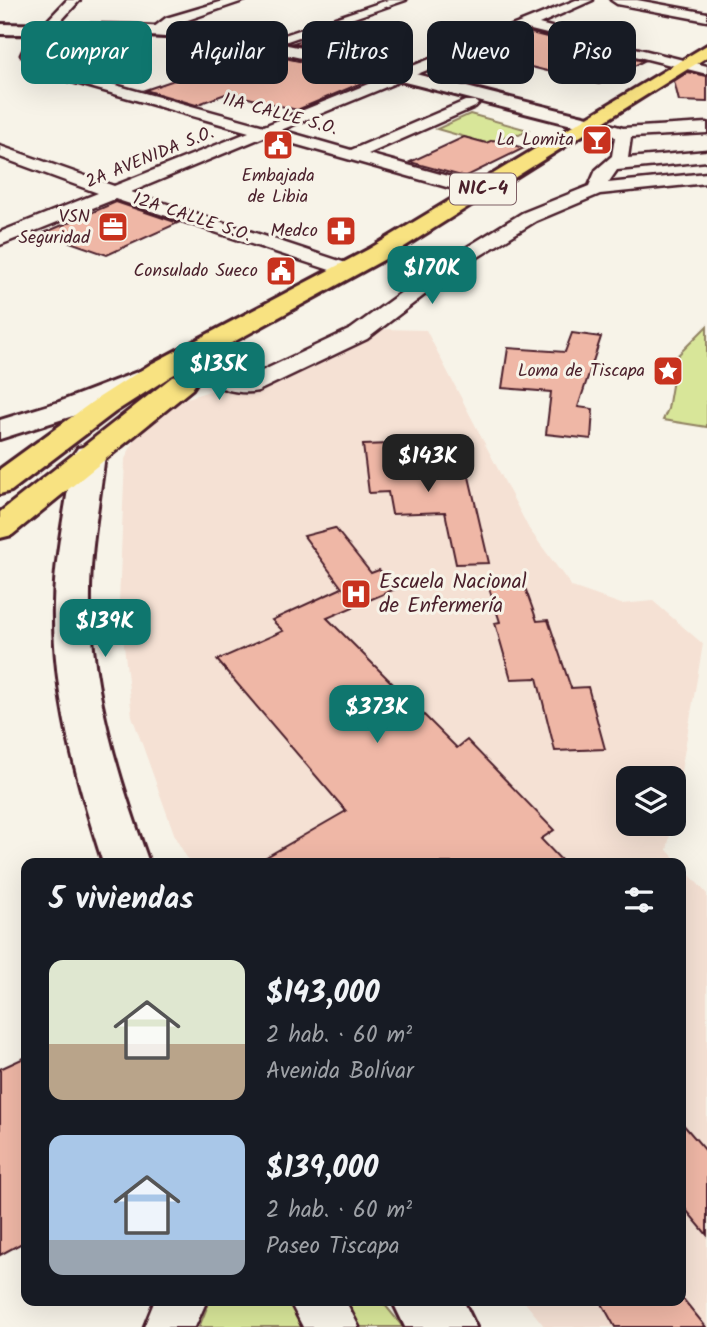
<!DOCTYPE html>
<html lang="es">
<meta charset="utf-8">
<style>
:root{--surface:#171b24;--page:#20242c;--text:#f1f3f6;--muted:#9ea1a6;--accent:#0f766e}
body{margin:0;font-family:Kalam,sans-serif;background:var(--page);color:var(--text);height:100vh;display:flex;flex-direction:column;font-size:26px;white-space:nowrap}
*{box-sizing:border-box;margin:0}
p{font-size:23px;color:var(--muted)}
.icon{flex:none;width:38px;height:38px;fill:none;stroke:currentColor;stroke-width:2;stroke-linecap:round;stroke-linejoin:round}
.map{position:relative;flex:1;overflow:hidden}
.sheet{position:absolute;left:21px;top:858px;width:665px;height:448px;display:flex;flex-direction:column;background:var(--surface);border-radius:14px;box-shadow:0 7px 28px #0002}
.sheet>*{flex:none}
.top-card{position:absolute;left:21px;top:21px;width:665px;height:63px;display:flex;gap:14px}
.buttons{position:absolute;left:616px;top:766px;display:grid;gap:14px}
.buttons a{display:grid;place-items:center;width:70px;height:70px;border-radius:14px;background:var(--surface);box-shadow:0 7px 28px #0002;font-size:35px}
.price{position:absolute;translate:-50% -60px;padding:0 16px;border-radius:14px;background:var(--accent);color:#fff;font-size:23px;line-height:46px;filter:drop-shadow(0 2px 4px #0008)}
.price::after{content:'';position:absolute;left:50%;top:42px;width:21px;height:16px;margin-left:-10px;background:inherit;clip-path:polygon(0 0,100% 0,50% 100%)}
.price.on{background:#222;color:#fff}
ul{padding:0;list-style:none}
li{display:flex;align-items:center;gap:21px;height:175px;padding:0 28px}
li span{display:grid;place-items:center;flex:none;width:196px;height:140px;border-radius:14px;color:#555}
li>.icon{margin-inline-start:auto}
span .icon{width:84px;height:84px;fill:#fffc;stroke-width:1}
li b{font-size:30px}
h2{display:flex;justify-content:space-between;align-items:center;height:84px;padding:0 28px;font-size:30px}
.pill{padding:0 24px;border-radius:14px;background:var(--surface);box-shadow:0 7px 28px #0002;font-size:24px;line-height:63px}
.pill.on{background:var(--accent);color:#fff}
.map>svg:first-child{display:block}
.built{fill:#f5e1d4}
.green{fill:#d8e699;stroke:#918262;stroke-width:2}
.building{fill:#efb7a6;stroke:#4a1f2b;stroke-width:2}
.lines{fill:none;stroke-linecap:round;stroke-linejoin:round}
.minor-casing{stroke:#4a1f2b;stroke-width:5}
.tertiary-casing{stroke:#4a1f2b;stroke-width:6}
.trunk-casing{stroke:#4a1f2b;stroke-width:6}
.minor{fill:#f7f3e8;fill-rule:evenodd}
.tertiary{fill:#f7f3e8;fill-rule:evenodd}
.trunk{fill:#f8e281;fill-rule:evenodd}
.labels{text-anchor:middle;dominant-baseline:central;stroke-width:6;stroke-linejoin:round;paint-order:stroke}
.far-street-label{font-size:18px;fill:#4a1f2b;stroke:#f7f3e8}
.far-poi-label{font-size:18px;fill:#4a1f2b;stroke:#f7f3e8;text-anchor:end}
.shield{fill:#f7f3e8;stroke:#7e5f64;stroke-width:2}
.shield-label{font-size:19px;font-weight:bold;fill:#4a1f2b}
.poi-label{font-size:21px;fill:#4a1f2b;stroke:#f7f3e8;text-anchor:start}
</style>
<div class="map">
<svg width="707" height="1327" viewBox="0 0 707 1327">
<rect width="100%" height="100%" fill="#f7f3e8"/>
<filter id="ink" filterUnits="userSpaceOnUse"><feTurbulence type="fractalNoise" baseFrequency=".0143" numOctaves="2"/><feDisplacementMap in="SourceGraphic" scale="14" xChannelSelector="R" yChannelSelector="G"/><feConvolveMatrix kernelMatrix="1 2 1 2 8 2 1 2 1" color-interpolation-filters="sRGB"/></filter>
<g filter="url(#ink)">
<path class="built" d="M380,329L426,330L529,529L572,587L621,604L653,601L703,644L674,812V779H628V824H672L667,850L679,863H190L176,839L132,716L119,601L125,459L136,436L159,413L187,398L270,372Z
M681,865L707,894V1327H545L523,1300H681Z"/>
<path class="green" d="M470,114L528,130L519,135L511,134L489,144L437,129Z
M707,326V427L663,420L668,409L677,356Z
M210,1300H288L307,1327H199Z
M339,1300H381L403,1327H360Z"/>
<path class="building" d="M338,29L381,38L404,60L390,65L293,43Z
M527,32L603,51L599,52L644,61L599,84L475,53Z
M257,52L364,75L352,79L364,82L297,110L228,93L196,105L145,90Z
M688,72L707,76V102L679,101L674,81Z
M464,137L486,143L493,140L524,148L465,177L410,162Z
M116,202L178,223L107,255L44,233Z
M572,333L601,337L578,407L593,409L591,439L546,434L551,392L502,388L508,348L565,352Z
M419,443L424,469L467,468L489,563L456,564L445,512L392,514L388,492L369,493L363,445Z
M335,528L371,573L379,570L400,587L327,618L457,748L467,740L554,830L541,839L564,863H256L346,811L217,660L283,631L272,620L342,588L304,536Z
M522,579L537,621L548,620L571,688L588,687L605,749L555,751L537,678L511,679L495,623L500,622L487,582Z
M26,1057V1241L0,1255V1069Z
M681,1122L707,1152V1235L681,1204Z
M600,1300H684L706,1327H615Z"/>
<g class="lines">
<g class="minor-casing">
<path id="minor" d="M67,0H80L38,46L35,55L41,61L68,72L264,126L576,0H593L539,24L707,66V74L527,29L281,130L351,150L465,101H475L478,104L475,107L368,154L487,187L490,191L487,195H475L266,136L131,192L352,265L355,269L352,273L345,275L115,199L0,245V232L98,193L0,157V146L114,186L249,132L58,78L31,67L21,55L27,42Z
M227,0H246L176,24L161,34H151L149,31L166,18Z
M388,0H406L267,48L262,49L255,45Z
M611,0H637L707,13V21L617,4Z
M588,118L623,128L707,123V133L631,137L628,158L707,151V161L617,170L608,183L707,173V183L600,194L536,221L457,270L367,339L258,391C230,398 196,376 171,365L168,360L171,355L179,353L230,375L247,378L351,329L443,262L522,213L589,186L596,170L612,156L615,137L608,132L582,126L580,123Z
M155,1300H207L195,1327H144Z
M289,1300H345L359,1327H303Z"/>
</g>
<g class="tertiary-casing">
<path id="tertiary" d="M0,24C76,25 154,22 229,34C350,54 469,89 588,117L598,123L588,129C469,100 350,64 229,44C154,32 76,35 0,34Z
M153,366L163,368L167,374L163,380L79,414L0,439V420L59,402Z
M89,446L100,448L105,455C99,504 89,554 90,604C92,693 119,779 149,863H103C76,779 52,692 54,603C55,553 67,504 73,455L78,448Z
M392,1300H463L476,1327H405Z"/>
</g>
<g class="trunk-casing">
<path id="trunk" d="M707,45V57L385,259L171,376L115,412L11,491L0,494V469L95,400L151,364L369,249Z
M182,374L192,377L196,383L192,389L12,535L0,538V512L172,377Z"/>
</g>
<use href="#minor" class="minor"/>
<use href="#tertiary" class="tertiary"/>
<use href="#trunk" class="trunk"/>
</g>
</g>
<defs>
<g id="bar-square" transform="scale(1.575)"><rect x="-9" y="-9" width="18" height="18" rx="4" fill="#c8321e" stroke="#f7f3e8"/><path d="M-6-5H6L.8 .8V4.5H3.5V6h-7V4.5H-.8V.8Z" fill="#fff"/></g>
<g id="civic-square" transform="scale(1.575)"><rect x="-9" y="-9" width="18" height="18" rx="4" fill="#c8321e" stroke="#f7f3e8"/><path d="M-.6-6.5H3V-4.5H.6V-3L4-1V1h2V6H-6V1h2V-1L-.6-3ZM-1.2 2.5V6h2.4V2.5Z" fill="#fff"/></g>
<g id="office-square" transform="scale(1.575)"><rect x="-9" y="-9" width="18" height="18" rx="4" fill="#c8321e" stroke="#f7f3e8"/><path d="M-6-3h4V-5.5h4V-3h4V5H-6ZM-1-4.5V-3h2v-1.5ZM-6 0V1H6V0Z" fill="#fff"/></g>
<g id="pharmacy-square" transform="scale(1.575)"><rect x="-9" y="-9" width="18" height="18" rx="4" fill="#c8321e" stroke="#f7f3e8"/><path d="M-2-6h4v4h4v4h-4v4h-4v-4h-4v-4h4Z" fill="#fff"/></g>
<g id="sight-square" transform="scale(1.575)"><rect x="-9" y="-9" width="18" height="18" rx="4" fill="#c8321e" stroke="#f7f3e8"/><path d="M0-6L1.8-2.2L6-1.7L2.9 1.2L3.7 5.4L0 3.3L-3.7 5.4L-2.9 1.2L-6-1.7L-1.8-2.2Z" fill="#fff"/></g>
<g id="hospital-square" transform="scale(1.575)"><rect x="-9" y="-9" width="18" height="18" rx="4" fill="#c8321e" stroke="#f7f3e8"/><path d="M-5-5h3v3.5h4V-5h3V5h-3V1.5h-4V5h-3Z" fill="#fff"/></g>
</defs>
<g fill-rule="evenodd">
<use href="#bar-square" x="597" y="140"/>
<use href="#civic-square" x="278" y="145"/>
<use href="#office-square" x="113" y="227"/>
<use href="#pharmacy-square" x="341" y="231"/>
<use href="#civic-square" x="281" y="271"/>
<use href="#sight-square" x="668" y="371"/>
<use href="#hospital-square" x="356" y="594"/>
</g>
<g class="labels">
<g class="far-street-label">
<text transform="translate(280 115) rotate(15)">11A CALLE S.O.</text>
<text transform="translate(150 158) rotate(-22)">2A AVENIDA S.O.</text>
<text transform="translate(192 218) rotate(18)">12A CALLE S.O.</text>
</g>
<g class="far-poi-label">
<text x="574" y="140">La Lomita</text>
<text x="278" y="176" text-anchor="middle">Embajada<tspan x="278" dy="21">de Libia</tspan></text>
<text x="90" y="217">VSN<tspan x="90" dy="21">Seguridad</tspan></text>
<text x="318" y="231">Medco</text>
<text x="258" y="271">Consulado Sueco</text>
<text x="645" y="371">Loma de Tiscapa</text>
</g>
<rect class="shield" x="450" y="173.5" width="66" height="31" rx="5"/>
<g class="shield-label">
<text x="483" y="189">NIC-4</text>
</g>
<g class="poi-label">
<text x="379" y="582">Escuela Nacional<tspan x="379" dy="24">de Enfermería</tspan></text>
</g>
</g>
</svg>
<div class="buttons">
<a><svg class="icon" aria-label="layers" viewBox="0 0 24 24"><path d="M12 4l9 5-9 5-9-5zM3 14l9 5 9-5"/></svg></a>
</div>
<b class="price" style="left:432px;top:306px">$170K</b>
<b class="price" style="left:219px;top:402px">$135K</b>
<b class="price on" style="left:428px;top:494px">$143K</b>
<b class="price" style="left:105px;top:659px">$139K</b>
<b class="price" style="left:377px;top:745px">$373K</b>
<div class="top-card">
<a class="pill on">Comprar</a>
<a class="pill">Alquilar</a>
<a class="pill">Filtros</a>
<a class="pill">Nuevo</a>
<a class="pill">Piso</a>
</div>
<section class="sheet">
<h2>5 viviendas<svg class="icon" aria-label="filters" viewBox="0 0 24 24"><path d="M4 7h16M4 17h16"/><circle cx="9" cy="7" r="2"/><circle cx="15" cy="17" r="2"/></svg></h2>
<ul>
<li><span style="background:linear-gradient(#dfe7d0 60%,#b9a48a 0)"><svg class="icon" aria-label="home" viewBox="0 0 24 24"><path d="M3 11l9-7 9 7M6 9v11h12V9"/></svg></span><div><b>$143,000</b><p>2 hab. · 60 m²</p><p>Avenida Bolívar</p></div></li>
<li><span style="background:linear-gradient(#a9c7e8 75%,#9aa5b1 0)"><svg class="icon" aria-label="home" viewBox="0 0 24 24"><path d="M3 11l9-7 9 7M6 9v11h12V9"/></svg></span><div><b>$139,000</b><p>2 hab. · 60 m²</p><p>Paseo Tiscapa</p></div></li>
</ul>
</section>
</div>
